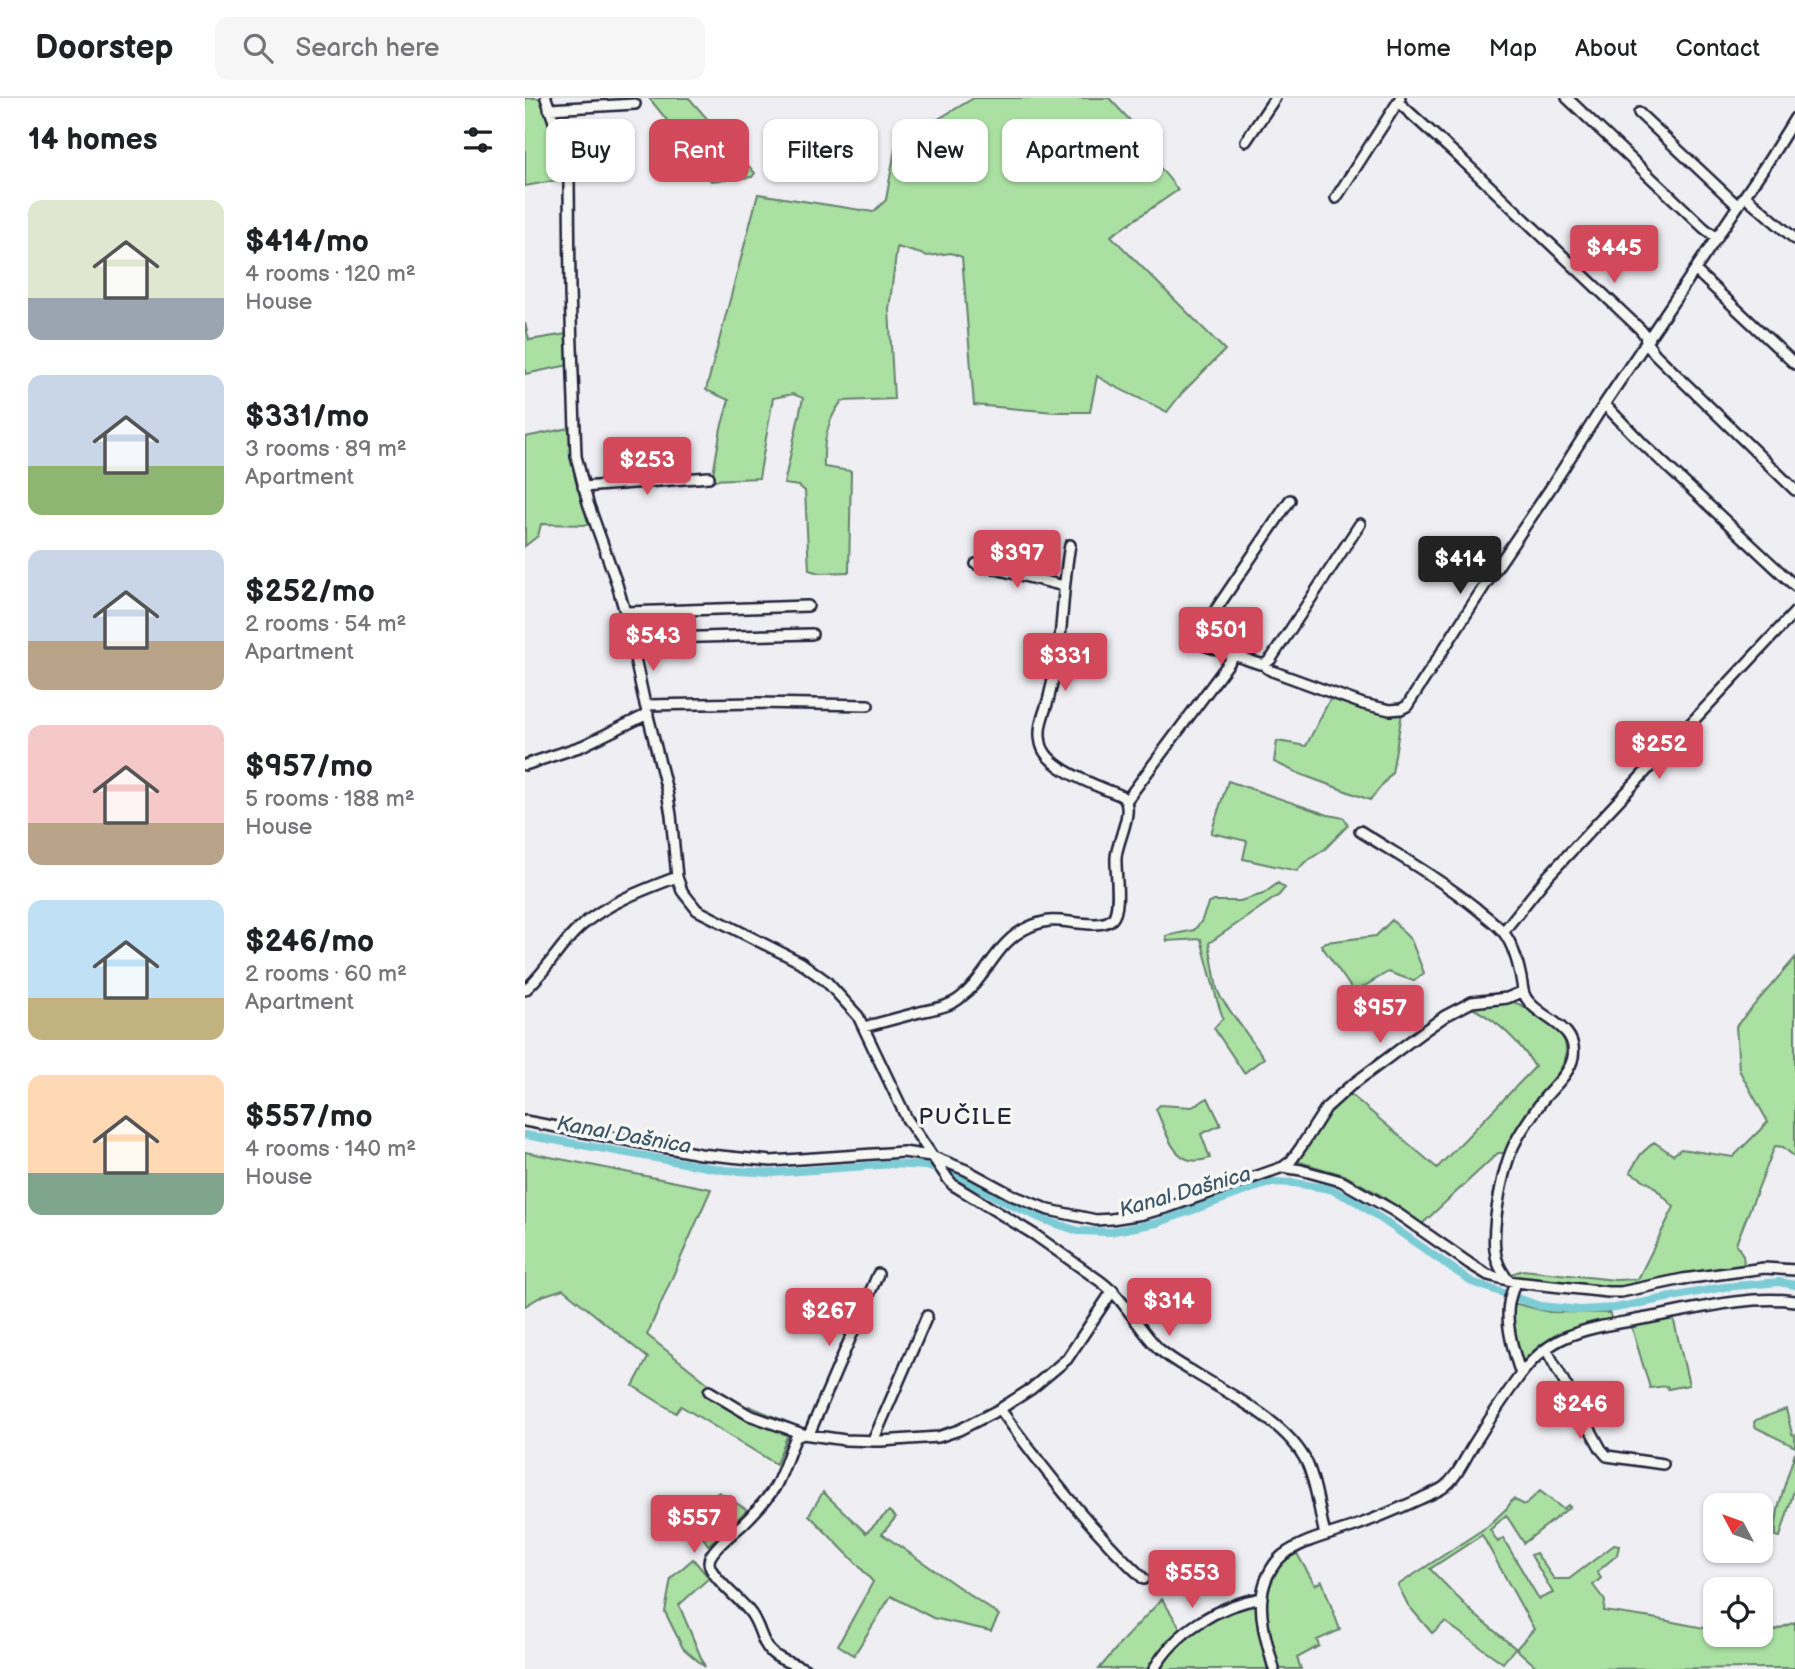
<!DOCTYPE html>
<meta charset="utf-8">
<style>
:root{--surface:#fff;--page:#f6f6f6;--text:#202124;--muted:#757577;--line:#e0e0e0;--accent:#d1495b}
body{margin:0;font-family:"Balsamiq Sans",sans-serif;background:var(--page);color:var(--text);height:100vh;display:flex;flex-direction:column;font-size:26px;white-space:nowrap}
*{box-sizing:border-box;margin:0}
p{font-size:23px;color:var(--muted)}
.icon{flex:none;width:38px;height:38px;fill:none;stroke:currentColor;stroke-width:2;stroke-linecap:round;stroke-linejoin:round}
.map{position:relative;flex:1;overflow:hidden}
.drawer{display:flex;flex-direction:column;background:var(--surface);width:525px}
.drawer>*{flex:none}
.guide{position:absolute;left:21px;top:21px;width:665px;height:63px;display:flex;gap:14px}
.needle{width:46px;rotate:311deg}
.controls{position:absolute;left:1178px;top:1395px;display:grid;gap:14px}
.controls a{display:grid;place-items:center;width:70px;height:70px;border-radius:14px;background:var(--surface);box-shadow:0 2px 5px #0004;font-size:35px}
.price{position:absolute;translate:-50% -60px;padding:0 16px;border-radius:7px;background:var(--accent);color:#fff;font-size:23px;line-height:46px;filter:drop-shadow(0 2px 4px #0008)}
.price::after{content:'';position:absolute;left:50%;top:42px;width:21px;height:16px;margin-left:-10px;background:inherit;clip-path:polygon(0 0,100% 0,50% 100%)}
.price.selected{background:#222;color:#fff}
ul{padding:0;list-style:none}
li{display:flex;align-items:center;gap:21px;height:175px;padding:0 28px}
li span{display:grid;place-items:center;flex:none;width:196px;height:140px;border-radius:14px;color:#555}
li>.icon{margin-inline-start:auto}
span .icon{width:84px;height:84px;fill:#fffc;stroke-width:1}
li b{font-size:30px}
h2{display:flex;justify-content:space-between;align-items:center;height:84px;padding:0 28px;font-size:30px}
.tag{padding:0 24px;border-radius:14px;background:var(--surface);box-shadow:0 2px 5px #0004;font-size:24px;line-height:63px}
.tag.selected{background:var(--accent);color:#fff}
header{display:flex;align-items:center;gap:42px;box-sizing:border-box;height:98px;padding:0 35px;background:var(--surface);border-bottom:2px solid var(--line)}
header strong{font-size:33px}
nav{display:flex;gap:38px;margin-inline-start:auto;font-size:24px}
.search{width:490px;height:63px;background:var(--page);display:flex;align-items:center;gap:18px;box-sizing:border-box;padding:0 24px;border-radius:14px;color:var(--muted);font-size:26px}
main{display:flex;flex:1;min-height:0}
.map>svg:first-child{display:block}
.green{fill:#aae0a2;stroke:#66816e;stroke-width:2}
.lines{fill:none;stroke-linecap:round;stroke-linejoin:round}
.canal{stroke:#7cccd5;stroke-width:8}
.minor-casing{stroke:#22223b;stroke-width:14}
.minor{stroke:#f6f6f2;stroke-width:9}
.labels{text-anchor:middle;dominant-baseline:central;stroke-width:7;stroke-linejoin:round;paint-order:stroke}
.water-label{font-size:21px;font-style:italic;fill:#3d5569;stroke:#f6f6f2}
.quarter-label{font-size:23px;letter-spacing:2px;fill:#22223b;stroke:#f6f6f2}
</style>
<header>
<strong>Doorstep</strong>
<div class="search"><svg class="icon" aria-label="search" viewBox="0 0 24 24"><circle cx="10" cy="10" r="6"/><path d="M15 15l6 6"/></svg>Search here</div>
<nav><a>Home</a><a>Map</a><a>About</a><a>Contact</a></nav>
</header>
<main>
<section class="drawer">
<h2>14 homes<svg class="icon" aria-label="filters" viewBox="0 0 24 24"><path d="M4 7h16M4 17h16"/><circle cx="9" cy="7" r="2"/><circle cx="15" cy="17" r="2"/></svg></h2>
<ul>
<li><span style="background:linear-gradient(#dfe7d0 70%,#9aa5b1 0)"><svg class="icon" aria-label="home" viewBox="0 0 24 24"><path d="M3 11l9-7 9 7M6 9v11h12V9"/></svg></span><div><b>$414/mo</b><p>4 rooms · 120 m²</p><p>House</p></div></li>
<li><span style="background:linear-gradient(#c9d6e8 65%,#8fb573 0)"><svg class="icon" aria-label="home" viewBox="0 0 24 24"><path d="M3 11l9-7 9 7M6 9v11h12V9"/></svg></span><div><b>$331/mo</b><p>3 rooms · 89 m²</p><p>Apartment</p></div></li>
<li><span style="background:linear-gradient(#c9d6e8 65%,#b9a48a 0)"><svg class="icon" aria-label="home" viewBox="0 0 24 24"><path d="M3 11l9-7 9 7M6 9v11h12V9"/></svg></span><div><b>$252/mo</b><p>2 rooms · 54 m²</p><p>Apartment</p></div></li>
<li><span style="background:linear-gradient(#f6c9c9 70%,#b9a48a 0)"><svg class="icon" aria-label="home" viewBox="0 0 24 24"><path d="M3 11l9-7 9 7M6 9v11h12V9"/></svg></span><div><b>$957/mo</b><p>5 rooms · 188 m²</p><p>House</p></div></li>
<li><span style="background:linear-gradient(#bfe0f5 70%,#c2b280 0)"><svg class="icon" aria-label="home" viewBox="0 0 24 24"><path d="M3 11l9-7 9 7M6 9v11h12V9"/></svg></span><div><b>$246/mo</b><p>2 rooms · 60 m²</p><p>Apartment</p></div></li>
<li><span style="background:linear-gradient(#ffd9b3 70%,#7fa58c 0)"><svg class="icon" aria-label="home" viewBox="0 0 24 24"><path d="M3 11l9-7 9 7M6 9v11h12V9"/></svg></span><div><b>$557/mo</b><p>4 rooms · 140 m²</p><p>House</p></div></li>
</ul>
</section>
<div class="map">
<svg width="1270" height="1571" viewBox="0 0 1270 1571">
<rect width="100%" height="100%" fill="#eeeef3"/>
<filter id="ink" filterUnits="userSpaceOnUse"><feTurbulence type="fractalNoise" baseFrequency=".0143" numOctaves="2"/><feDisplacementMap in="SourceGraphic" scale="14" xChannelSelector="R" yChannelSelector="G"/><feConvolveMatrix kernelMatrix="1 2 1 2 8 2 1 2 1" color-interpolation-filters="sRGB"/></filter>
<g filter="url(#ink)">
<path class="green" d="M0,0H16L36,63L39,81L0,88Z
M124,0H164L230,75L227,79L186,83L154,37Z
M449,0H584L634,53L626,58L653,92L586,138L700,252L657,295L642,314C619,301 594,293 572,278L565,314H530L449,307L437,159L426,155L403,158L372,149L364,211L369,301L317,303C302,321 298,347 299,369L326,373L324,474L294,475L284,472L280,393L274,388L259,386L278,300L268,296L248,300L234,380L187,382L196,330L204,302L181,292L233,96L348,114L361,102L371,46Z
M0,225L4,242L42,236L44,267L0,276Z
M44,330L50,381L64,427L16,426L13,438L0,448V339Z
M806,599L877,615L867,675L845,702L775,676L749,664L752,643L781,648Z
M703,683L803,717L819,720L823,727L800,751L779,765L772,773L718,761L722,743L686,735Z
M753,785L760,790L754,797L684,845L692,891L696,900L739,960L719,975L689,930L698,920L692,902L676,841L642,843L641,838L669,832L676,824L683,806L689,803H715L738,796Z
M867,822L886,842L899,875L889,883L863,874L831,893L827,891L796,847L801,844L851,838Z
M1270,860V1059L1258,1049L1250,1048L1211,1146L1218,1157L1219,1167L1140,1179L1134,1182L1082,1191L986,1180L982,1175L986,1176L998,1172L1090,1182L1113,1181L1149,1109L1127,1087L1105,1074L1116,1056L1129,1044L1148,1057L1156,1051L1208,1059L1243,1024L1214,972L1211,928Z
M982,902C997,906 1008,913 1020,922C1030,930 1041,938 1041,952C1041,972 1022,987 1012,1003C1001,1019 992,1037 982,1055H973L897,1126L854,1096L819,1077L771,1063L808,1009L824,995L912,1070L1010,969C995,944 972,922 945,909L951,907Z
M683,1000L696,1027L676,1036L685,1060C649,1073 643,1037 631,1011L635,1007L667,1009Z
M0,1054L186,1091L122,1237L185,1287L181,1294L220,1318L224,1308L267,1326L251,1366L156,1308L151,1315L108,1288L123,1260L38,1191L17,1198L0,1208Z
M988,1205L1024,1214L1085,1215L1086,1223L1059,1228L1036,1237L998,1264C988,1254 985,1219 988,1205Z
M1148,1219L1164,1287L1143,1291L1142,1288L1125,1290L1106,1227Z
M1261,1311L1267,1336L1270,1337V1349L1230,1329L1229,1324L1231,1322Z
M1270,1354V1389L1255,1439L1251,1438C1249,1412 1263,1379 1270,1354Z
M1015,1393L1038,1411L1043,1407L1045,1409L999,1445L981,1417L965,1432L973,1444L978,1440L1014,1501L1028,1495L1006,1457L1011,1455L1029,1481H1044L1089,1447L1094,1448L1092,1457L1072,1474L1076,1480L1068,1487L1080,1503L1079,1513L1127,1520L1190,1532V1536L1209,1537L1231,1543L1245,1539L1248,1533L1270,1524V1570L1014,1571L991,1551L1009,1531L957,1437L905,1471L949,1516L990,1550L978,1565L920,1524L907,1535L883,1507L873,1487L963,1428L982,1410L988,1401L1000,1407Z
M194,1394L222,1412L203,1431L183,1447L172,1430L159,1419Z
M298,1394L341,1435L364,1413L371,1419L357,1436L474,1517L466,1533L408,1520L366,1498L329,1557L313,1547L348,1484L334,1468L284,1417Z
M771,1454L790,1487L797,1483L815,1532L792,1542L794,1548L772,1560L776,1571H634C654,1536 702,1505 742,1503C746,1479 749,1467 771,1454Z
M168,1461L184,1480L154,1507L180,1569L158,1550L140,1514L146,1480Z
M637,1501L656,1531L642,1544L624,1571H574L599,1541Z"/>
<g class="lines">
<path class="canal" d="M0,1037L199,1072L247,1075L368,1066L400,1068L427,1075L482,1105L520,1122L553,1133L584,1134L632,1125L726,1091L748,1084L770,1085L805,1091L832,1104L947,1184L1015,1208L1055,1212L1090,1210L1199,1189L1254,1184L1270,1187"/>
<g class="minor-casing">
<path id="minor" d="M21,0L40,56L44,84L45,194L51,358L63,405L91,483L100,514L119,602L142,693L146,717L152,779L157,793L172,812L275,864L301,883L333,918L382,1021L423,1081L428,1087L510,1137L575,1183C601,1202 612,1230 634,1251C645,1261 658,1268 670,1275C706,1297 763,1325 782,1365C792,1387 794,1413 800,1437
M875,0L873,4L936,61L1115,231L1120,237L1121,244L1130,256L1270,392
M1042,0L1179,130L1192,140
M24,11L110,6
M1114,15L1213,108
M1270,20L1244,62L1080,305L1082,309L1117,345L1270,488
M721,43L750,0
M1220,98L1270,141
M811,100L873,4
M1170,172L1270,266
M58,389L184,379
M765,402L673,538L670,542L673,545L735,566H740L746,561L835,426
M451,466L539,488
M100,514L283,508
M106,541L287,536
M740,566L742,570L747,573L838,606L865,612L876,611L882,608L960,487L1025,391L1080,305
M120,607L232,605L343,607
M0,667L57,648L123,616
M601,703L709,558
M835,733C874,758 915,781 951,810C960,818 972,826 979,835C988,847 993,865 996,880C998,890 997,896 1004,904C1019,922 1053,929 1048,959C1045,976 1027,990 1017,1003C1008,1016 998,1029 991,1043C978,1066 967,1126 970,1152C971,1164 976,1172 982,1181
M978,834L1022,779L1270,514
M0,892C21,874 34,848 55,829C80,806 120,791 152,779
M339,929C358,924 377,919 395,914C408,911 424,909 435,900C462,880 471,843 504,829C510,826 518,824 524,823C540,821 575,832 587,821C597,811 590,773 591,759C592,744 608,715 600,702C597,696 588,695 582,692C562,684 520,668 516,645C512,628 520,615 524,599C527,585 531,571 533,557C538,521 538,484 545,447
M0,1023L175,1056L246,1063L378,1054L406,1058L441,1072L489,1098L524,1112L571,1122L586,1121L618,1116L641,1110L758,1069L776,1072L816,1083L869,1113L945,1166L963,1177L990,1184L1083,1194H1096L1158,1181L1239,1170L1270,1172
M758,1069L766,1063L776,1049L801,1010L824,989L899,933L920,918L947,904L982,900L997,894
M990,1184C988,1191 985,1198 984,1205C980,1226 989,1256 996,1276
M1021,1251L1076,1351L1082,1358L1138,1366
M184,1293L224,1317L278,1336L320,1342L356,1343L413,1339L434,1332L475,1311L506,1291L542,1261L588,1192
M475,1311C518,1371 565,1431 619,1481
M278,1336L271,1339C263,1355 259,1373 250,1389C242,1402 230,1414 219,1425C210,1434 184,1452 184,1464C184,1478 215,1501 224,1513C235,1525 235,1544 247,1555C256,1563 269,1566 280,1571
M284,1336L353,1176
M348,1343L402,1218
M629,1571C651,1533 694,1507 737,1500
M749,1571C743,1548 734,1522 737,1498C739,1483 746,1467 758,1457C778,1442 804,1437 827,1429C850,1421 873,1411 895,1401C903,1397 912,1394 919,1389C933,1378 940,1360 949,1346C964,1322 980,1298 996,1276C1008,1260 1023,1247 1041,1239C1067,1228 1096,1225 1123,1220C1171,1211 1222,1197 1270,1203"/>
</g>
<use href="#minor" class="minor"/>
</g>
</g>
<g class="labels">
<g class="water-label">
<text transform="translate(99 1037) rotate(10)">Kanal Dašnica</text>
<text transform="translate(660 1094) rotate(-16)">Kanal Dašnica</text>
</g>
<g class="quarter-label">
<text x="441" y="1019">PUČILE</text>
</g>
</g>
</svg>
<div class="controls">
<a><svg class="needle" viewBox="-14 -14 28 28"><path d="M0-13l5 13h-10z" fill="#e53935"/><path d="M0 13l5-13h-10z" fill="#757577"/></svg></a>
<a><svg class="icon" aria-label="locate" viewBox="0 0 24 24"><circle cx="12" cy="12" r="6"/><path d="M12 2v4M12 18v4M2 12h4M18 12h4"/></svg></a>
</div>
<b class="price" style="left:1089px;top:187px">$445</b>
<b class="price" style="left:122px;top:399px">$253</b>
<b class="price" style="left:492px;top:492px">$397</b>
<b class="price selected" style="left:935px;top:498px">$414</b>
<b class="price" style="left:696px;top:569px">$501</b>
<b class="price" style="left:128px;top:575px">$543</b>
<b class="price" style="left:540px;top:595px">$331</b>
<b class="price" style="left:1134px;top:683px">$252</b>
<b class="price" style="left:855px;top:947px">$957</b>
<b class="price" style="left:644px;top:1240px">$314</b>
<b class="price" style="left:304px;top:1250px">$267</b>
<b class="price" style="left:1055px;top:1343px">$246</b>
<b class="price" style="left:169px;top:1457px">$557</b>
<b class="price" style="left:667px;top:1512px">$553</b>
<div class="guide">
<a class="tag">Buy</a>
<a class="tag selected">Rent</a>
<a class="tag">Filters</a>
<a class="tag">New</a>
<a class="tag">Apartment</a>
</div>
</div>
</main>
